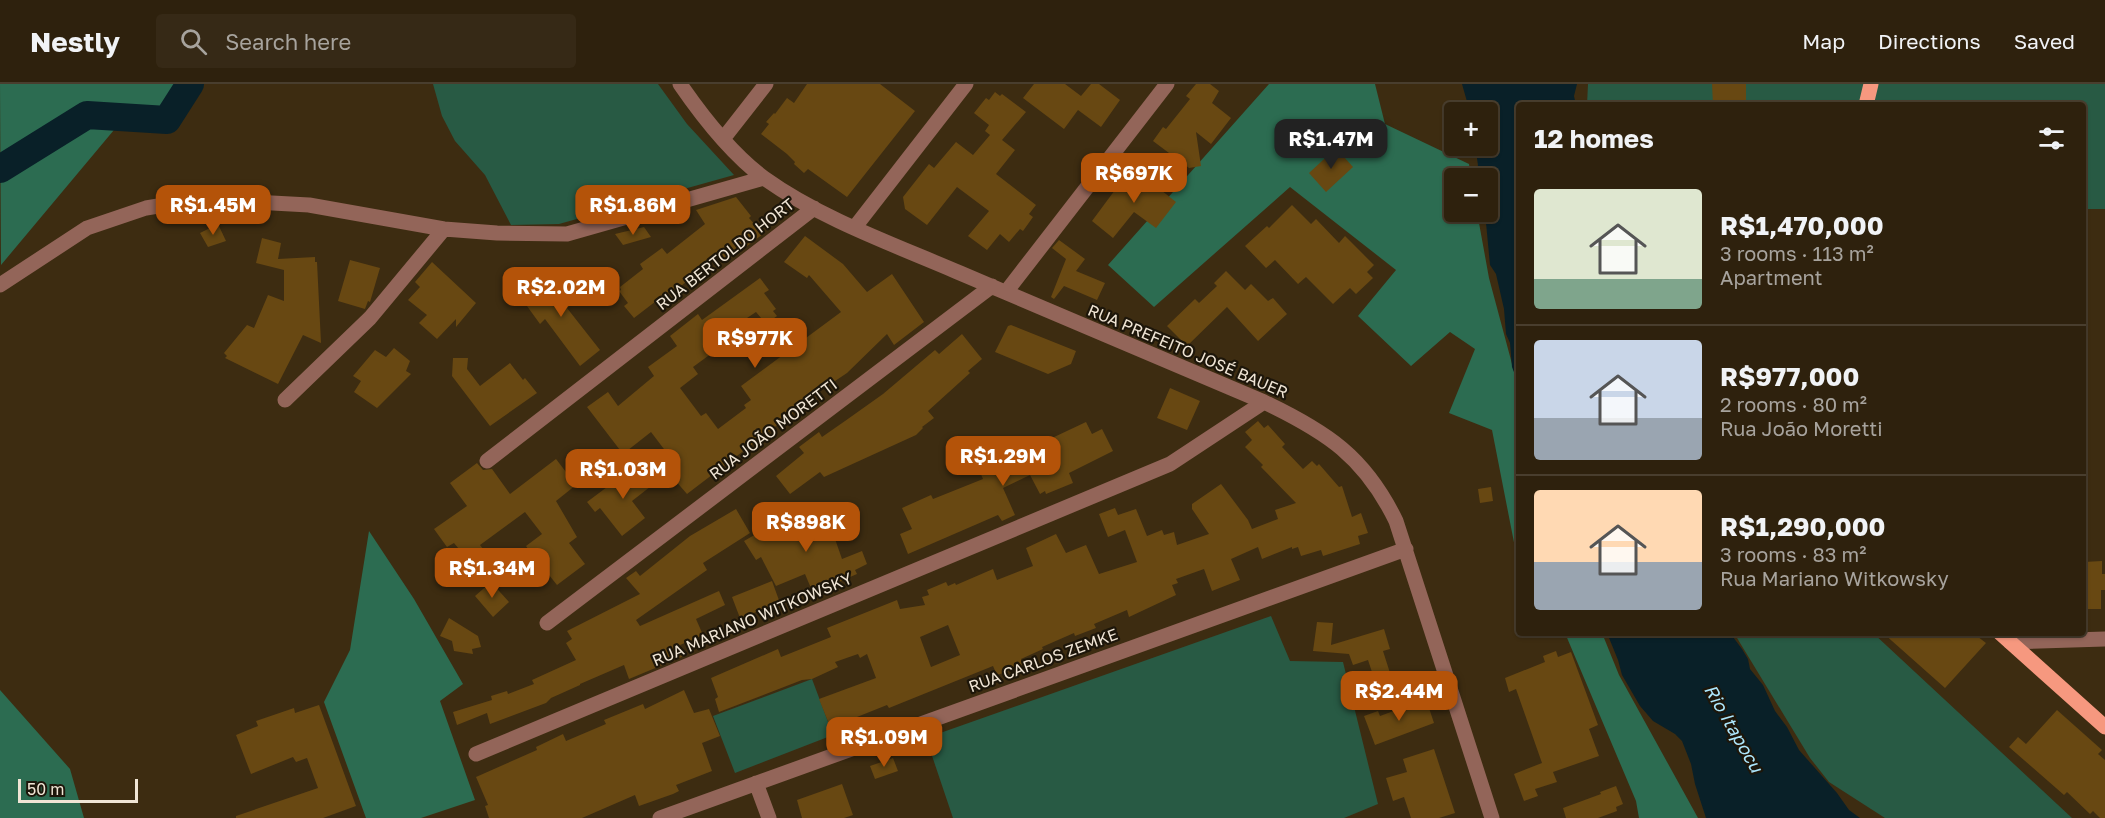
<!DOCTYPE html>
<meta charset="utf-8">
<style>
:root{--surface:#2e210d;--page:#362916;--text:#f1f3f6;--muted:#a7a39d;--line:#493e2e;--accent:#b45309}
body{margin:0;font-family:"Golos Text",sans-serif;background:var(--page);color:var(--text);height:100vh;display:flex;flex-direction:column;font-size:22px;white-space:nowrap}
*{box-sizing:border-box;margin:0}
p{font-size:20px;color:var(--muted)}
.icon{flex:none;width:33px;height:33px;fill:none;stroke:currentColor;stroke-width:2;stroke-linecap:round;stroke-linejoin:round}
.map{position:relative;flex:1;overflow:hidden}
.details{position:absolute;left:1516px;top:18px;width:570px;height:534px;display:flex;flex-direction:column;background:var(--surface);border-radius:6px;box-shadow:0 2px 4px #0004,0 0 0 2px var(--line)}
.details>*{flex:none}
.controls{position:absolute;left:1444px;top:18px;display:grid;gap:12px}
.controls a{display:grid;place-items:center;width:54px;height:54px;border-radius:6px;background:var(--surface);box-shadow:0 2px 4px #0004,0 0 0 2px var(--line);font-size:30px}
.scale{position:absolute;left:18px;bottom:15px;width:120px;box-sizing:border-box;padding-left:6px;border:3px solid #f0e5d5;border-top:0;font-size:16px;line-height:21px;white-space:nowrap;color:#f0e5d5;-webkit-text-stroke:4px #1d160a;paint-order:stroke}
.price{position:absolute;translate:-50% -51px;padding:0 14px;border-radius:12px;background:var(--accent);color:#fff;font-size:20px;line-height:39px;filter:drop-shadow(0 2px 3px #0008)}
.price::after{content:'';position:absolute;left:50%;top:36px;width:18px;height:14px;margin-left:-9px;background:inherit;clip-path:polygon(0 0,100% 0,50% 100%)}
.price.current{background:#222;color:#fff}
ul{padding:0;list-style:none}
li{display:flex;align-items:center;gap:18px;height:150px;padding:0 18px}
li+li{border-top:2px solid var(--line)}
li span{display:grid;place-items:center;flex:none;width:168px;height:120px;border-radius:6px;color:#555}
li>.icon{margin-inline-start:auto}
span .icon{width:72px;height:72px;fill:#fffc;stroke-width:1}
li b{font-size:26px}
h2{display:flex;justify-content:space-between;align-items:center;height:72px;padding:0 18px;font-size:26px}
header{display:flex;align-items:center;gap:36px;box-sizing:border-box;height:84px;padding:0 30px;background:var(--surface);border-bottom:2px solid var(--line)}
header strong{font-size:28px}
nav{display:flex;gap:33px;margin-inline-start:auto;font-size:21px}
.search{width:420px;height:54px;background:var(--page);display:flex;align-items:center;gap:15px;box-sizing:border-box;padding:0 21px;border-radius:6px;color:var(--muted);font-size:22px}
.map>svg:first-child{display:block}
.green{fill:#285a44}
.forest{fill:#2c6c51}
.water{fill:#092028}
.lines{fill:none;stroke-linecap:round;stroke-linejoin:round}
.river{stroke:#092028;stroke-width:28}
.building{fill:#684812;fill-rule:evenodd}
.minor{stroke:#936559;stroke-width:15}
.major{stroke:#f6987f;stroke-width:15}
.labels{text-anchor:middle;dominant-baseline:central;stroke-width:4.5;stroke-linejoin:round;paint-order:stroke}
.street-label{font-size:16px;fill:#f0e5d5;stroke:#1d160a}
.water-label{font-size:18px;font-style:italic;fill:#ade7fd;stroke:#1d160a}
</style>
<header>
<strong>Nestly</strong>
<div class="search"><svg class="icon" aria-label="search" viewBox="0 0 24 24"><circle cx="10" cy="10" r="6"/><path d="M15 15l6 6"/></svg>Search here</div>
<nav><a>Map</a><a>Directions</a><a>Saved</a></nav>
</header>
<div class="map">
<svg width="2105" height="734" viewBox="0 0 2105 734">
<rect width="100%" height="100%" fill="#3d2c11"/>
<path class="green" d="M433,0H658L687,40L734,91L559,140L511,141L485,91L455,57L442,32Z
M1588,0H2105V125H2084V21H1587Z
M1271,532L1290,577L1343,578L1378,720L1344,734H953L926,654Z
M1734,549H1873L2072,734H1885L1829,698L1810,674Z
M812,595L833,651L735,689L713,632Z"/>
<path class="forest" d="M0,0H190L167,36L124,34L1,181Z
M1269,0H1375L1385,40L1469,80L1471,94H1455V128H1477L1489,194L1519,306V484L1492,346L1449,329L1475,265L1450,248L1411,282L1358,232L1396,186L1290,103L1154,223L1108,181Z
M369,447L414,515L463,600L440,617L475,716L421,734H366L324,618L350,566Z
M1565,549H1602L1619,591L1698,734H1639L1636,717Z
M0,606L70,685L84,734H0Z"/>
<path class="water" d="M1462,0H1577L1574,12L1576,21H1520L1519,301L1512,283L1510,259L1506,250L1504,225L1496,190L1490,181L1485,128H1488V94H1482L1478,90C1479,80 1476,71 1475,62H1488V28H1470Z
M1607,549H1730L1742,565L1748,575L1750,585L1763,601L1775,627L1787,643L1799,666L1837,709L1849,726L1860,734H1706L1695,700L1691,680L1682,657L1675,650L1653,637L1640,622L1622,591L1618,576Z"/>
<g class="lines">
<path class="river" d="M0,85L87,31L167,36L190,0"/>
</g>
<path class="building" d="M807,0H880L915,27L847,113L808,85L804,89L794,80L795,78L787,70L761,50L769,40L766,38L774,29L775,30L787,14L794,19Z
M1034,0H1065L1081,12L1091,0H1099L1120,16L1101,43L1078,26L1064,45L1023,14Z
M1196,0H1210L1219,7L1212,19L1231,34L1211,60L1196,48L1201,82L1189,84L1153,57L1163,43L1166,45L1190,15L1186,12Z
M1712,0H1746V21H1713Z
M995,8L1000,12L1002,10L1026,28L1002,56L1015,66L996,90L1036,121L1029,130L1033,133L1023,147L1020,145L1009,158L1000,150L987,166L968,152L989,127L957,103L927,141L905,125L903,113L929,80L934,84L956,58L973,71L990,51L985,47L989,41L974,29L986,14L989,16Z
M1336,64L1353,83L1326,108L1309,89Z
M1132,83L1176,118L1156,144L1134,128L1113,154L1092,137Z
M736,113L751,132L749,134L763,150L726,178L720,170L686,195L687,197L675,207L673,204L634,234L624,222L628,219L619,207L621,206L620,203L643,185L640,180L662,164L667,170L705,140L696,126Z
M1292,121L1311,140L1316,135L1339,159L1345,152L1374,181L1367,188L1373,194L1356,210L1350,204L1333,220L1306,193L1298,200L1275,176L1266,184L1245,162L1267,142L1269,144Z
M218,140L226,157L208,163L200,149Z
M644,143L651,153L623,161L615,150Z
M805,152L843,180L867,208L892,190L924,238L894,261L887,250L847,289L829,301L828,300L823,305L821,302L790,325L793,329L687,410L674,395L669,399L657,383L670,373L651,348L623,370L587,323L608,308L618,322L654,292L648,283L677,262L670,252L698,230L702,236L760,194L769,206L764,209L776,225L773,227L777,232L766,240L756,228L735,242L743,254L727,266L723,261L693,283L698,290L680,304L701,332L706,329L718,345L746,324L744,321L751,316L741,302L841,228L809,191L807,194L784,178Z
M262,154L281,159L278,175L315,173V178H317L321,259L303,251L278,300L225,274L227,272L224,269L247,241L254,244L268,211L284,217V186L256,179Z
M1059,156L1085,175L1076,187L1105,199L1097,216L1064,202L1054,215L1051,213L1066,175L1052,164Z
M350,176L380,184L370,218L368,217L365,225L338,217Z
M432,178L476,219L456,243V235L437,255L419,239L427,231L408,216L420,203L415,198Z
M1226,187L1245,206L1251,200L1268,217L1273,214L1287,230L1258,257L1227,223L1187,262L1167,242L1195,215L1199,219L1217,202L1214,199Z
M548,197L558,210L574,198L584,211L567,224L600,266L580,282L545,235L540,240L519,211L532,201L536,206Z
M1011,241L1076,267L1071,280L1048,290L995,268L1008,242Z
M962,250L982,275L968,287L970,289L928,327L934,334L922,343L923,344L916,351L824,393L820,388L790,410L776,392L804,369L799,363L819,348L822,353L845,337L883,310L935,266L939,270Z
M394,264L410,277L406,287L411,290L377,324L354,308L361,297L353,292L375,266L386,273Z
M453,274H468L467,285L480,302L510,279L523,296L525,294L537,309L490,342L452,292Z
M1170,304L1200,317L1187,346L1157,334Z
M1258,337L1264,344L1268,341L1285,360L1282,363L1303,385L1312,377L1317,382L1319,380L1339,403L1342,402L1352,433L1361,429L1368,449L1358,452L1360,460L1323,472L1321,466L1301,472L1298,463L1292,465V463L1262,475L1258,463L1231,475L1240,496L1212,507L1204,485L1176,495L1178,499L1172,501L1176,511L1129,533L1127,526L1094,540L1096,544L1075,552L1074,549L1042,563L1043,565L1021,575L1024,582L997,591L993,582L889,624L887,621L857,633V634L831,645L819,615L876,594L867,570L860,574L858,570L835,578L838,583L812,595L802,596L719,628L715,615L718,613L711,594L778,565L781,573L831,553L827,544L897,516L900,525L925,521L922,513L929,511L927,506L946,498L948,502L955,499L956,501L993,485L997,496L1033,482L1026,464L1056,450L1066,469L1086,461L1099,490L1137,478L1125,446L1108,453L1099,430L1115,424L1118,431L1136,425L1147,452L1162,446L1164,451L1174,448L1177,461L1209,450L1192,425V420L1221,400L1248,436L1252,445L1278,435L1275,426L1296,419L1261,383L1263,381L1245,363L1252,356L1245,348ZM948,541L960,571L931,583L920,553Z
M1086,338L1092,350L1102,345L1113,367L1069,389L1073,399L1046,410L1045,407L1040,410L1030,391L1003,404L1015,431L1002,437L998,431L908,470L900,450L912,445L902,424L931,411L933,415L983,395L980,388Z
M556,375L576,401L556,417L577,453L569,459L585,480L557,501L549,491L547,493L526,462L542,450L525,428L480,461L483,465L468,476L454,459L447,463L434,445L467,422L450,399L477,379L483,386L492,385L510,410Z
M640,380L655,399L632,417L645,434L622,452L600,424L595,428L587,418L611,400L612,402Z
M1491,403L1493,417L1480,419L1478,405Z
M736,425L750,449L703,479L707,486L636,536L640,542L719,507L725,521L696,535L703,551L680,561L684,572L629,595L624,581L580,600V601L551,614L546,619L490,640L487,629L457,641L453,628L492,616L491,612L507,607L508,610L534,600L532,596L576,576L566,559L572,555L567,547L640,510L626,494L636,487L640,492L690,452Z
M842,430L849,445L834,452L842,475L862,467L867,480L855,486L857,490L813,509L805,490L776,502L761,473L756,476L744,457L779,437L785,449L812,435L815,441Z
M2102,477V490H2105V506H2101V525H2084V478Z
M772,497L780,519L740,534L732,513Z
M491,498L509,518L493,533L475,512Z
M449,534L478,552L481,563L472,565L473,570L454,567L452,557L440,552Z
M1317,538L1333,539L1331,561L1384,545L1390,565L1383,567L1390,589L1374,594L1368,576L1353,581L1349,570L1313,567Z
M1883,549H1973L1986,559L1945,604Z
M1556,567L1558,573L1571,568L1598,641L1589,645L1599,672L1553,688L1557,698L1535,705L1538,712L1524,717L1514,690L1542,679L1516,605L1509,608L1505,594L1545,578L1543,572Z
M684,606L694,629L709,625L720,652L702,659L712,687L676,701L679,707L673,710L639,722L635,711L582,734H489L485,722L488,721L476,693L537,666L536,663L563,650L566,657L606,640L604,636L643,620L645,625Z
M1426,615L1434,639L1375,661L1364,632L1378,627L1380,632Z
M319,621L356,722L323,734H236V732L318,704L307,674L296,678L293,673L251,690L236,651L258,642L256,637L294,624L295,629Z
M2057,626L2102,666L2098,670L2105,676V734H2100L2093,727L2090,730L2067,708L2064,711L2009,663L2018,653L2026,660Z
M1434,665L1455,729L1439,734H1411L1404,713L1393,717L1386,694L1407,688L1403,675Z
M893,674L898,687L875,695L870,682Z
M842,700L853,731L844,734H802L797,716Z
M1616,702L1623,720L1616,723L1617,727L1598,734H1566L1563,724L1601,710L1600,708Z"/>
<g class="lines">
<path class="minor" d="M680,0C702,32 733,71 764,94C821,135 895,161 960,189C1061,232 1163,275 1264,318C1327,348 1365,373 1396,437L1492,734
M723,55L766,0
M855,143L966,0
M0,201L87,144L146,124L201,115L309,121L444,145L497,149L567,150L764,94
M1006,208L1167,0
M285,316L370,234L444,145
M487,377L814,124
M547,539L992,202
M2010,558L2105,555
M476,670L1170,380L1264,318
M756,699L769,734
M660,734L1406,465"/>
<path class="major" d="M1866,21L1871,0
M2000,549L2105,643"/>
</g>
<g class="labels">
<g class="street-label">
<text transform="translate(725 170) rotate(-38)">RUA BERTOLDO HORT</text>
<text transform="translate(1188 267) rotate(23)">RUA PREFEITO JOSÉ BAUER</text>
<text transform="translate(773 345) rotate(-37)">RUA JOÃO MORETTI</text>
<text transform="translate(752 535) rotate(-23)">RUA MARIANO WITKOWSKY</text>
<text transform="translate(1043 576) rotate(-20)">RUA CARLOS ZEMKE</text>
</g>
<g class="water-label">
<text transform="translate(1734 644) rotate(60)">Rio Itapocu</text>
</g>
</g>
</svg>
<div class="controls">
<a>+</a>
<a>−</a>
</div>
<div class="scale">50 m</div>
<b class="price current" style="left:1331px;top:86px">R$1.47M</b>
<b class="price" style="left:1134px;top:120px">R$697K</b>
<b class="price" style="left:213px;top:152px">R$1.45M</b>
<b class="price" style="left:633px;top:152px">R$1.86M</b>
<b class="price" style="left:561px;top:234px">R$2.02M</b>
<b class="price" style="left:755px;top:285px">R$977K</b>
<b class="price" style="left:1003px;top:403px">R$1.29M</b>
<b class="price" style="left:623px;top:416px">R$1.03M</b>
<b class="price" style="left:806px;top:469px">R$898K</b>
<b class="price" style="left:492px;top:515px">R$1.34M</b>
<b class="price" style="left:1399px;top:638px">R$2.44M</b>
<b class="price" style="left:884px;top:684px">R$1.09M</b>
<section class="details">
<h2>12 homes<svg class="icon" aria-label="filters" viewBox="0 0 24 24"><path d="M4 7h16M4 17h16"/><circle cx="9" cy="7" r="2"/><circle cx="15" cy="17" r="2"/></svg></h2>
<ul>
<li><span style="background:linear-gradient(#dfe7d0 75%,#7fa58c 0)"><svg class="icon" aria-label="home" viewBox="0 0 24 24"><path d="M3 11l9-7 9 7M6 9v11h12V9"/></svg></span><div><b>R$1,470,000</b><p>3 rooms · 113 m²</p><p>Apartment</p></div></li>
<li><span style="background:linear-gradient(#c9d6e8 65%,#9aa5b1 0)"><svg class="icon" aria-label="home" viewBox="0 0 24 24"><path d="M3 11l9-7 9 7M6 9v11h12V9"/></svg></span><div><b>R$977,000</b><p>2 rooms · 80 m²</p><p>Rua João Moretti</p></div></li>
<li><span style="background:linear-gradient(#ffd9b3 60%,#9aa5b1 0)"><svg class="icon" aria-label="home" viewBox="0 0 24 24"><path d="M3 11l9-7 9 7M6 9v11h12V9"/></svg></span><div><b>R$1,290,000</b><p>3 rooms · 83 m²</p><p>Rua Mariano Witkowsky</p></div></li>
</ul>
</section>
</div>
